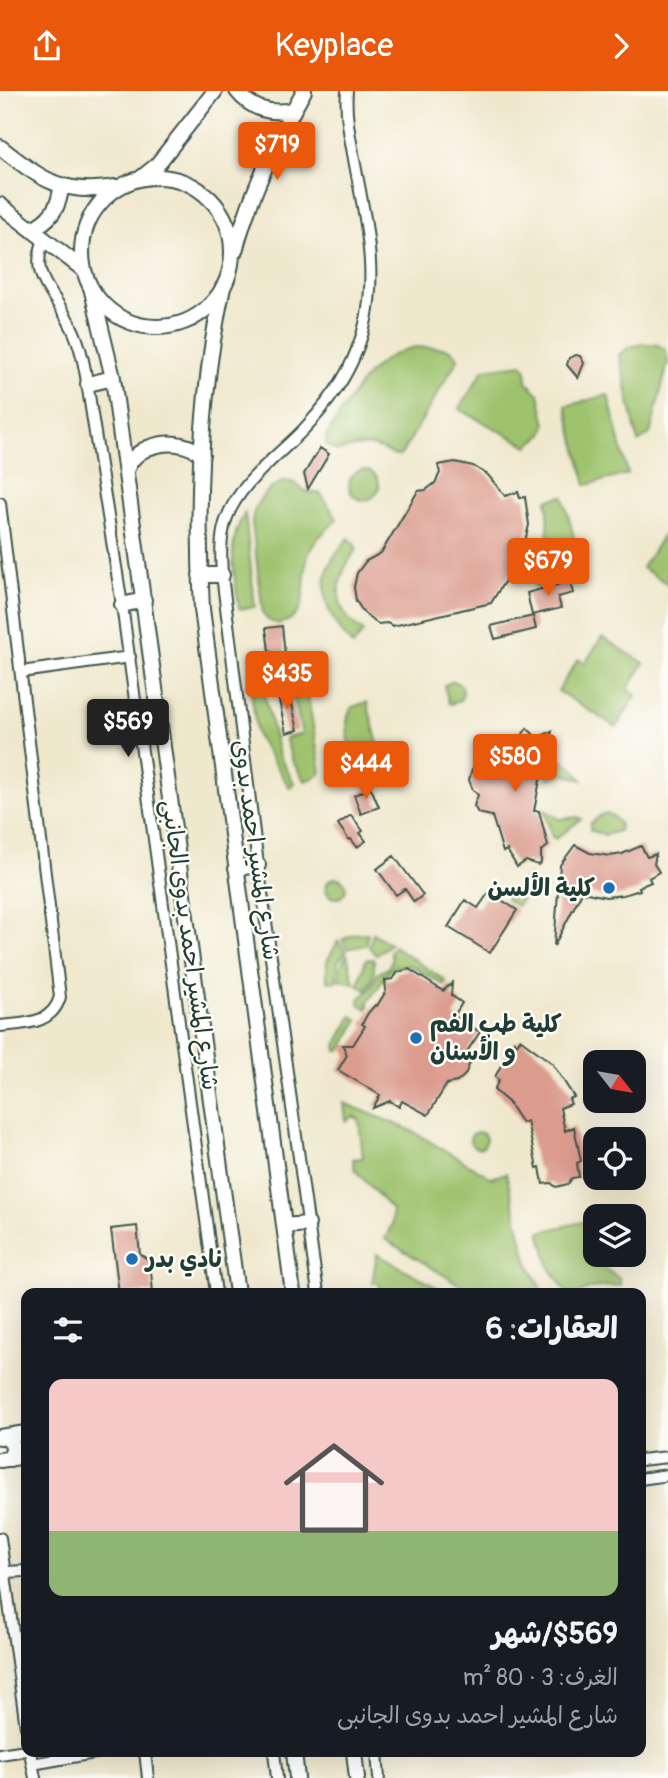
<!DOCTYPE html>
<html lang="ar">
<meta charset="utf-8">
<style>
:root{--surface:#171b24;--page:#20242c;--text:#f1f3f6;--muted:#9ea1a6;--accent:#ea580c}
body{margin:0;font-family:Pangolin,"Playpen Sans Arabic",sans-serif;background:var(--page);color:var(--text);direction:rtl;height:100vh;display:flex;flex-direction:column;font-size:26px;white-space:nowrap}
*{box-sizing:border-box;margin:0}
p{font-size:23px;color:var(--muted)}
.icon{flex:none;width:38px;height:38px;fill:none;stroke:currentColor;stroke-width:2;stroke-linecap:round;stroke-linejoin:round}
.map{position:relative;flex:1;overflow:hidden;direction:ltr}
.panel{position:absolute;left:21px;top:1197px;width:625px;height:469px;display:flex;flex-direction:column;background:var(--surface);border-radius:14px;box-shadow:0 7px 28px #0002;direction:rtl}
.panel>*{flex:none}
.needle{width:46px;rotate:121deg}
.controls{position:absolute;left:583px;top:959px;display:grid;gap:14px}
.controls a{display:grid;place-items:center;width:63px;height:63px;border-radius:14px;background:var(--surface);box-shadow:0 7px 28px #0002;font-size:35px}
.price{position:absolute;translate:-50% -60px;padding:0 16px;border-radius:7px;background:var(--accent);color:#fff;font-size:23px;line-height:46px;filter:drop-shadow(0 2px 4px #0008)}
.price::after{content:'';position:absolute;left:50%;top:42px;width:21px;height:16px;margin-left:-10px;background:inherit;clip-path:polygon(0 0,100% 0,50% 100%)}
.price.current{background:#222;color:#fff}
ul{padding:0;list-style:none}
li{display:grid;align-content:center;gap:14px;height:371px;padding:0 28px}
li span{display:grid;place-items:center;height:217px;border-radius:14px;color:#555}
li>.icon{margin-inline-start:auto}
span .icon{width:126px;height:126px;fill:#fffc;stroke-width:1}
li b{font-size:30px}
h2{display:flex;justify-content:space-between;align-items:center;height:84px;padding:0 28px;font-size:30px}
header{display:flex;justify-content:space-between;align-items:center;height:91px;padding:0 28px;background:var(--accent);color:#fff;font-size:32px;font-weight:600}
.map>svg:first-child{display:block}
.green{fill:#9ec26d;stroke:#5e8050;stroke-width:2}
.building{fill:#db9c8e}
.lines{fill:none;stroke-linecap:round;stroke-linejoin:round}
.minor-casing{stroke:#3e574b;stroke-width:14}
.tertiary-casing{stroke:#3e574b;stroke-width:18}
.minor{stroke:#fff;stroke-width:10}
.tertiary{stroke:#fff;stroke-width:14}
.poi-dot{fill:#1f6fb2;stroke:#fdfcf7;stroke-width:2.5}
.labels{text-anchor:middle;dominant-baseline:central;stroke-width:5;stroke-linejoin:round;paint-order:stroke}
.street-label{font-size:24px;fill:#1f3d34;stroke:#fdfcf7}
.poi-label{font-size:24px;font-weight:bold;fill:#1f3d34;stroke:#fdfcf7;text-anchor:start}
</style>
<header><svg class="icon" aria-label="forward" viewBox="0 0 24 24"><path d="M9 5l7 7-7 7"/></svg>Keyplace<svg class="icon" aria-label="share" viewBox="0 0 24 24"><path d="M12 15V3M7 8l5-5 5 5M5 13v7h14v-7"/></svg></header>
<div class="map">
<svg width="668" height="1687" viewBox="0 0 668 1687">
<rect width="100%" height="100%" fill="#fdfcf7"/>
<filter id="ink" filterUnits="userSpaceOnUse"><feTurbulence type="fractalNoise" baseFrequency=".0143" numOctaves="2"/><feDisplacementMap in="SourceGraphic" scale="14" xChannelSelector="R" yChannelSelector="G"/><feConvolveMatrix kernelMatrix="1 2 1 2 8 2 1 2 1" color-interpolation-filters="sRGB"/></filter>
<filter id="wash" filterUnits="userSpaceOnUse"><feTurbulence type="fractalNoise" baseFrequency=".00686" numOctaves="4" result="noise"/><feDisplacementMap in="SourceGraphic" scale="28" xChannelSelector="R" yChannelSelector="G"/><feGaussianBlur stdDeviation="1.57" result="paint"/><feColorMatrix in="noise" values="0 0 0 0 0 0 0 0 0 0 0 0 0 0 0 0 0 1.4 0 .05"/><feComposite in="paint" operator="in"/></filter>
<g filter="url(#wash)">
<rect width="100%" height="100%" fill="#f0e8cd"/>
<path class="green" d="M642,253H655L666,258L668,272L650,343L638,351L619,264L630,256Z
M416,256C430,258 454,252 458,268L401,364L395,365C369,350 364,354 337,360L326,354V345C352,307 367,266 416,256Z
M522,273L526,277L527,292L539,303L546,334L543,343L528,355L459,318L484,278Z
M608,304L628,383L586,394L566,315Z
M349 394a15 15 0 1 1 30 0a15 15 0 1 1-30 0Z
M284,390L292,391L306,400L321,403L337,428C327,439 315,447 309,462C299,486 314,524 281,532C273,533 267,529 263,523L252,431C254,411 265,399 284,390Z
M563,405L581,473C581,492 553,497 537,496L531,491C530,478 541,467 545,454C550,439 549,424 547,409Z
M245,422L255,516L239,518C235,485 225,452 245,422Z
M663,444L668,447V493L642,477Z
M349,447L357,458C335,487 329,517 363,541L353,555C320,520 313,483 349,447Z
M602,546L644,572L628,598L636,604L616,636L558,600L578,568L585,572Z
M305,589L321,681L318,685L305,690L293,671L285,647L302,643L291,592Z
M454,590L462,595L463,603L460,609L451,613L449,612L444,594Z
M251,599H260L264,601L279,665L294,692L290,697L257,645Z
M367,611L379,657L375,663L361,668C347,661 343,628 352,616Z
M562,669L575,679L582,689L564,683L549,687Z
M544,719L560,728L578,726L581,728L556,748L552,746Z
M606,722L613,725L620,734L619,740L604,744L590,739V733L601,724Z
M528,785L532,791L517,815L506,808Z
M326 797a10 10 0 1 1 20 0a10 10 0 1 1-20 0Z
M368,842L366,854L348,858L342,849L354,843Z
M373,842L390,853L376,864L369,856Z
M338,850L346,860L338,871L336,890L327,891V870Z
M394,855L446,890L444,894L412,875H396L387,883L367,913L369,915L367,918L359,913V908L371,897L377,883L388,877L392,869L390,861Z
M347,863L354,892L339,889L341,874Z
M366,868H374C375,880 373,890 366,899L358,894Z
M352,925L358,929L341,959L337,960L336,954Z
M344,1012L410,1039L492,1087L506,1082L527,1169L543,1202H473L385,1148L392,1133V1119L355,1079L353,1068L363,1067L359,1029L354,1025L346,1030Z
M470 1049a8 8 0 1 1 16 0a8 8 0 1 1-16 0Z
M595,1128V1164H599L603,1176L620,1188V1194L592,1197L579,1202H567L550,1177L540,1141Z
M377,1163L447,1202H381L379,1192H372Z"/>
<g id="blocks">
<path class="building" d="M576,264L580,265L584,272L578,287L567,274L569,267Z
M320,357L329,363L308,398L304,383Z
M455,371L473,375L488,384L505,405L518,401L520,407L525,406L529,434L522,462L491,512L393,535L387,532L378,533L364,522L356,510L354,496L357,482L366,470L381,462L418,400L426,399L435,392L440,382L438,374Z
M570,490L573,502L558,506L561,517L532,524L527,502Z
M533,525L536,538L495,548L491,535Z
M282,535L285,563H275L269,560L266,537Z
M288,597L298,639L286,642L277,600Z
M527,637L537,647L552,640L548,656L555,663L540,689L534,720H539L548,755L541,760V772L538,774L526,770L517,776L507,759L503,761L492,725L478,722L474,715L478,704L473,699L469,689L472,678L485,668L487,656L492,652L515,655Z
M371,697L379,716L361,723L354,704Z
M351,724L363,740L360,742L366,750L357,756L351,748L349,749L338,733Z
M575,754L590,762L610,765L622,763L641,755L647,766L656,763L654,773L659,781L649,787L651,791L639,796L640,799L623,804L606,806L582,801L554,855L560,774Z
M394,765L423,804L414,811L405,798L396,804L377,778Z
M489,801L517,819L490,862L448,836L465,809L478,817Z
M409,878L443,900L452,892L451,904L462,912L454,925L480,941L468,959L471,969L465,984L457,991L447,993L428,1024L402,1010L399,1016L390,1010L373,1017L380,1004L338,979L347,964L343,954H353L365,935L362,933L368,922L375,914L377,915L386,900L385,889L393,888L398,881Z
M520,948L552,972L574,1006L569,1008L571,1013L560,1017L565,1040L574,1036L581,1070L577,1072L579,1086L572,1087L568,1093L556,1096L551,1092L543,1093L540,1076L537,1077L527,1030L522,1032L508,1011L494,999L499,989L495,986L514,950L517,953Z
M137,1135L140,1163L150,1170L153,1202H119L111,1138Z"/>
</g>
</g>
<g filter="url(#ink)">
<use href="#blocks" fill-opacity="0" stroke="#3e574b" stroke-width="2"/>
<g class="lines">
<g class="minor-casing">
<path id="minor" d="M44,149C28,187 55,201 70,233C79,249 83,267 86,285L122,514L216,1202
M0,412L60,906C52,934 25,932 0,935
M21,581L130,566
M318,1202L258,774L222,484C221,466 220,449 225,432C237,393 275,368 303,339C324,317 345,290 356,261C383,196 366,134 354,68C350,46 345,23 347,0
M640,1369L668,1366
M640,1388L668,1384
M0,1447L26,1636
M4,1481L26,1480
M30,1661L35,1687
M145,1661L148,1687
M274,1661L277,1687
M377,1661L379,1687
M0,1663L26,1659
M32,1673L100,1661"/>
</g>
<g class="tertiary-casing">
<path id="tertiary" d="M237,0C252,19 270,23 293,19
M0,56C41,88 62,105 116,96
M82 161a75 75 0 1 1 150 0a75 75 0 1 1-150 0Z
M141,87L156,75L215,0
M0,114L84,179
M31,138C50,130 60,116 61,95
M235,160C250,103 275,51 304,0
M223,196C200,302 196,410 202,518L293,1202
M92,200L113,287L237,1202
M88,293L113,287
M126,380C135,351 180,344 202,364
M200,484H222
M122,514L144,509
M138,628L159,623
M236,777L258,774
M284,1135L308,1133
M7,1345L14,1356L10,1368
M0,1346L26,1342
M0,1369L26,1365
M294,1661L297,1687
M354,1661L357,1687"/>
</g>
<use href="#minor" class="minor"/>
<use href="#tertiary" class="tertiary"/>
</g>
</g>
<g class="poi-dot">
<circle cx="609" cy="797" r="7"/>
<circle cx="416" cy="947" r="7"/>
<circle cx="132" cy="1168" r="7"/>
</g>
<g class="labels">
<g class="street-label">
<text transform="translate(256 759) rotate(82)">شارع المشير احمد بدوى</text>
<text transform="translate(190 854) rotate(82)">شارع المشير احمد بدوى الجانبى</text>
</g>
<g class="poi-label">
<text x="595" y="797" text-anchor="end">كلية الألسن</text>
<text x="430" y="933">كلية طب الفم<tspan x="430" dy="28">و الأسنان</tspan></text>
<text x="146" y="1168">نادي بدر</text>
</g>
</g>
</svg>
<div class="controls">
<a><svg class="needle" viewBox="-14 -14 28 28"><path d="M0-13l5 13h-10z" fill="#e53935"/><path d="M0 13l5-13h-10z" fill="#9ea1a6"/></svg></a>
<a><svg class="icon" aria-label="locate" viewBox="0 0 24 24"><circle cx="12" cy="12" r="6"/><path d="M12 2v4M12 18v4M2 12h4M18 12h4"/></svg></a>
<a><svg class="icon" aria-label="layers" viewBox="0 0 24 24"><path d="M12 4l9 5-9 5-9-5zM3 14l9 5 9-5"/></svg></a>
</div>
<b class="price" style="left:277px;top:91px">$719</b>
<b class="price" style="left:548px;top:507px">$679</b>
<b class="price" style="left:287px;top:620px">$435</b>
<b class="price current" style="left:128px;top:668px">$569</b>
<b class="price" style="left:515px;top:703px">$580</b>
<b class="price" style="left:366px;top:710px">$444</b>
<section class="panel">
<h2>العقارات: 6<svg class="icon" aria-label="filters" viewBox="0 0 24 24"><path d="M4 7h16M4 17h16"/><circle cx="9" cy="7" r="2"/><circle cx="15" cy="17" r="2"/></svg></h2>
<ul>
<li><span style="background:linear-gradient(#f6c9c9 70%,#8fb573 0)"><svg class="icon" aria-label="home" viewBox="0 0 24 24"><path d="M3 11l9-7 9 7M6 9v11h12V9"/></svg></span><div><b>$569/شهر</b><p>الغرف: 3 · 80 m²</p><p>شارع المشير احمد بدوى الجانبى</p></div></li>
</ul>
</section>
</div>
